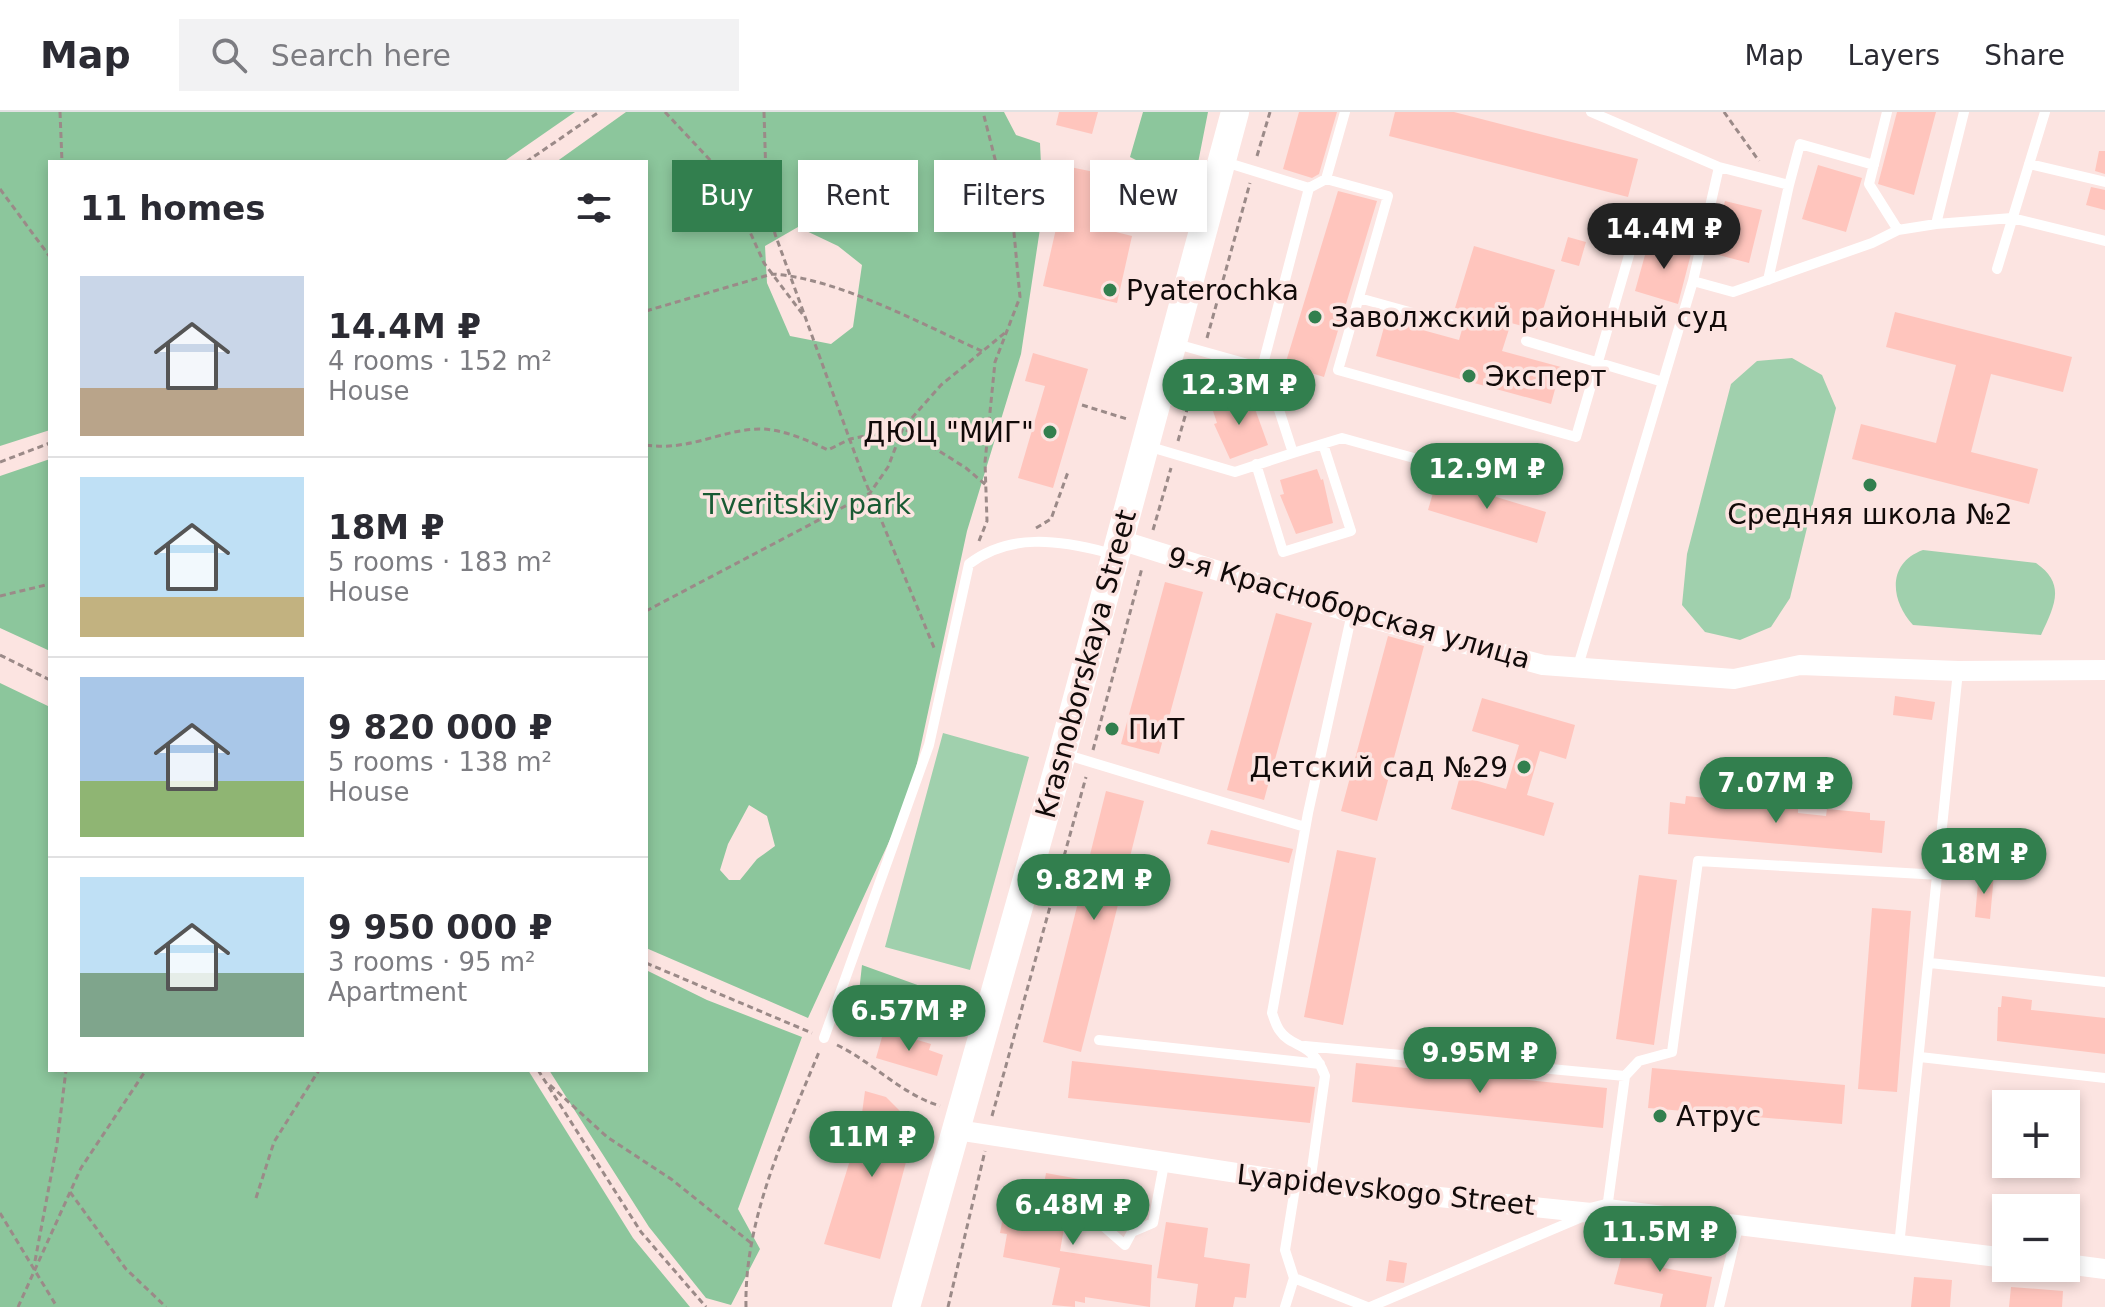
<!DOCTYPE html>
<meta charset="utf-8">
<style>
:root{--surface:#fff;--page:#f2f2f3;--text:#2b2b33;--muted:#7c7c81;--line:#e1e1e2;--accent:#327f4e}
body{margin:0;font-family:"DejaVu Sans",sans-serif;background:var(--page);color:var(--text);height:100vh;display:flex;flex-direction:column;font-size:30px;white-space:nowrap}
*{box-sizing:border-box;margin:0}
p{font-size:26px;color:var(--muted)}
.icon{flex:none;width:44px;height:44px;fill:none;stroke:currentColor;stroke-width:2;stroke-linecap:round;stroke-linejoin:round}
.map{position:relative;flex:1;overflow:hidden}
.side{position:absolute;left:48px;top:48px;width:600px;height:912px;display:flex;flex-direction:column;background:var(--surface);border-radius:0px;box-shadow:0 4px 12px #0003}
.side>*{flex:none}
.top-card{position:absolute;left:672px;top:48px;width:760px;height:72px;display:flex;gap:16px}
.fabs{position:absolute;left:1992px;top:978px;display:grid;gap:16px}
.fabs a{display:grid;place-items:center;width:88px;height:88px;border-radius:0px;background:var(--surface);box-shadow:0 4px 12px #0003;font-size:40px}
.price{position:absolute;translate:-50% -68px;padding:0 18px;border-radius:28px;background:var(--accent);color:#fff;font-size:26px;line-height:52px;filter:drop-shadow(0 2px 4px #0008)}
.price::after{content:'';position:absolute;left:50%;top:48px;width:24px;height:18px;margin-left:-12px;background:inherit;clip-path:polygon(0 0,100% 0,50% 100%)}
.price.on{background:#222;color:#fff}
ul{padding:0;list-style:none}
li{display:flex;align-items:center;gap:24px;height:200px;padding:0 32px}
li+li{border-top:2px solid var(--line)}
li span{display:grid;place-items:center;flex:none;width:224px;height:160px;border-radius:0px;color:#555}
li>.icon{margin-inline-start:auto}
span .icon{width:96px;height:96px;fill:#fffc;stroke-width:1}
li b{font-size:34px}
h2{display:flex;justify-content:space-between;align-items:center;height:96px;padding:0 32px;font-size:34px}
.chip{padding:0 28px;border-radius:0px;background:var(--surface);box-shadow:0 4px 12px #0003;font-size:28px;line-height:72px}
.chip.on{background:var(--accent);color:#fff}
header{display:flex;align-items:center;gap:48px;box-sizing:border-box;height:112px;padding:0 40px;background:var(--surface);border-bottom:2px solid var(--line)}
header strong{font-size:38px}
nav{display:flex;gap:44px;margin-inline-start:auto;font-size:28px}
.search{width:560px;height:72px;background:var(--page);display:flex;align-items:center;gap:20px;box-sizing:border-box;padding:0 28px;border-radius:0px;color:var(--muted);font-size:30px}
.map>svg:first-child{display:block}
.green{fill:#a0d0ad}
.forest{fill:#8cc69c;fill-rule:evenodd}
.building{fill:#ffc5bd}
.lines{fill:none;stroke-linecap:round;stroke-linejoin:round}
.path{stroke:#9b8a88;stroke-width:3;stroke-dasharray:6 4;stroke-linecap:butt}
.lane{stroke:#fff;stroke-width:10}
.street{stroke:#fff;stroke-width:20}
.secondary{stroke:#fff;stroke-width:28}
.poi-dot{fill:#327f4e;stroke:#fce4e1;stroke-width:3}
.labels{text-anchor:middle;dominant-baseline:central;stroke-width:7;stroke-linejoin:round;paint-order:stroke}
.poi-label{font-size:28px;fill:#110a09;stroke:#fce4e1;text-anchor:start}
.park-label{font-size:28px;fill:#195a33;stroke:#fce4e1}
.street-label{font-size:28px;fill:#110a09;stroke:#fce4e1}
</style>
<header>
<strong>Map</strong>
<div class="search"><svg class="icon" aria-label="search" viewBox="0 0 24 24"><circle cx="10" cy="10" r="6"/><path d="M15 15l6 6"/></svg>Search here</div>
<nav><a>Map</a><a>Layers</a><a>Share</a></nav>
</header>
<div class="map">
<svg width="2105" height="1195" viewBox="0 0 2105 1195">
<rect width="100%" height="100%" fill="#fce4e1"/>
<path class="green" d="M1792,246L1822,263L1836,296L1790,486L1771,515L1740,528L1705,520L1682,493L1687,442L1731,272L1757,249Z
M1923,438L2036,451C2066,472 2055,493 2041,523L1913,513C1890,488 1887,451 1923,438Z
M943,621L1029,645L970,858L885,835Z"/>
<path class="forest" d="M0,0H575L503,50H50V318L0,334Z
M626,0H1004L1016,23L1040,31L1043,97L1021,242L967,419L910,684L808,906L646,836V50H556ZM798,115L838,134L862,153L853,215L831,232L790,224L767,171L765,134ZM749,693L767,704L775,734L757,747L740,768H729L720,758L728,732Z
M1143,0H1208L1198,51L1171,66L1130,45Z
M50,347V539L0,516V364Z
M0,571L50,595V958H528L633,1126L690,1195H0Z
M862,853L962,889L953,916L859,880Z
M646,858L707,888L802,925L738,1097L760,1137L731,1193L706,1186L649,1115L549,958H646Z"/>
<path class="building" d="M1059,0H1098L1092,22L1056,13Z
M1299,0H1337L1319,62L1312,66L1283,57Z
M1395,0H1454L1638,47L1628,85L1389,24Z
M1897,0H1936L1914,83L1878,72Z
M2099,39H2105V62L2095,59Z
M1818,53L1862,66L1846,120L1802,107Z
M1070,55L1104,62L1092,114L1132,124L1117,191L1043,174Z
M2091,75L2105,78V98L2086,93Z
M1338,79L1377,89L1324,265L1285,253Z
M1725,89L1762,98L1749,151L1711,141Z
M1568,125L1586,130L1579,154L1561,149Z
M1650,125L1692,138L1678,192L1635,179Z
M1474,134L1555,158L1537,218L1511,211L1502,239L1561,255L1551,292L1376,244L1386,208L1459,228L1467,200L1455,196Z
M1895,200L2072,245L2063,280L1991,262L1971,340L2038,357L2029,392L1852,347L1861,312L1936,331L1956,253L1886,235Z
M1033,241L1088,257L1053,376L1018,366L1045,274L1025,269Z
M1250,283L1268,333L1230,347L1214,312L1217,311L1212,296Z
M1317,357L1321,368L1323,367L1333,411L1296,422L1280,383L1284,382L1280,368Z
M1437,367L1546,400L1537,431L1428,398Z
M1165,470L1203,480L1159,642L1121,632Z
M1276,501L1312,511L1264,688L1227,678Z
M1388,524L1424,534L1377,709L1341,699Z
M1895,584L1935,590L1932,608L1893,603Z
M1482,586L1575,613L1566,647L1540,639L1527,683L1554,691L1544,724L1451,697L1460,664L1506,677L1519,633L1472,619Z
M1106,679L1144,689L1081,940L1043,930Z
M1686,684L1726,688V694L1756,697V690L1798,694V701L1826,704L1827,697L1870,701V708L1885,709L1882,741L1668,722L1670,690L1685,692Z
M1211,718L1293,737L1289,751L1207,732Z
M1337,738L1376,746L1343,913L1304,905Z
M1979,760L1994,762L1990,807L1975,805Z
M1639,763L1677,768L1654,933L1616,927Z
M1872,796L1911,799L1897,980L1858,977Z
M2002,884L2032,888L2031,898L2105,906V942L1997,929L1998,895H2001Z
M884,918L931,932L929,938L943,943L937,964L876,946Z
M1072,949L1315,975L1310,1011L1068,986Z
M1356,951L1607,976L1603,1016L1352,990Z
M1652,956L1845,973L1842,1012L1648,996Z
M865,979L886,985L907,1006L917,1009L880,1147L824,1132L860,1016Z
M1046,1061L1101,1071L1093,1116L1065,1111L1060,1139L1152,1153L1150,1195L1085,1185V1191L1075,1189V1195L1052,1193L1060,1156L1003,1145L1007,1122L1000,1121L1004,1099L1034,1105L1036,1094L1040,1095Z
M1166,1110L1208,1116L1204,1145L1250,1152L1246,1186L1235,1185L1233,1195H1195L1198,1172L1157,1166Z
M1628,1121L1669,1129L1664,1156L1712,1165L1706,1195H1660L1663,1182L1614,1172Z
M1389,1148L1407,1151L1404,1171L1386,1169Z
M1914,1165L1952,1168L1950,1195H1911Z
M2011,1175L2063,1179L2062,1195H2009Z"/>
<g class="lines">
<path class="path" d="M60,0L62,50
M665,0L710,48L736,89L764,151L804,204
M764,0L766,66L775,122L863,364L935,538
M1724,0L1759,49
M1257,44L1270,0
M526,50L599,0
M0,77L50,145
M646,199L772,162C838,166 923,213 984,240
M1207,226L1250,71
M1082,293L1127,307
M1178,329L1200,252
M646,333C689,340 724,316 763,317C785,318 809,329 828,338L850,327L903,316L966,356L986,373
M0,350L50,331
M1036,416L1051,407L1068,360
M1153,418L1171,356
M979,429L987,409L985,350L995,250L1020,185L1014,121L983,0
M0,484L50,472
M646,499L870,381L888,355L903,316L941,273L1006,220
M0,543L50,568
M1093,638L1142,456
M646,851L812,921
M837,933C874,951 901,982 940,994
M538,958L641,1120L706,1195
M550,973L607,1025L671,1067L751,1131
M992,1004L1086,665
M70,1080L126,1157L166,1195
M256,1086L274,1030L319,958
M0,1101L57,1195
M35,1149L57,1032L66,958
M18,1195L81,1056L146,958
M746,1195C744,1107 786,1020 819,940
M948,1195L985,1039"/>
<path class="lane" d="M1591,0L1719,55L1693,169L1733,180L1872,131L1898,118L1936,112L2012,106L2105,129
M1887,0L1869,72L1898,118
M1225,50L1309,76L1326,67L1388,84L1338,258L1576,325L1641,102L1704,119
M2029,52L2105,70
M1719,55L1789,73L1768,168
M1326,67L1345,0
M1789,73L1800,32L1874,53
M1118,96L1177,113
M1936,112L1964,0
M1997,157L2045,0
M1359,186L1449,211
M1526,229L1663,270
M1173,231L1262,256L1309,76
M1262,256L1258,270L1294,280
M1271,273L1293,341L1342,326L1500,370
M1147,334L1235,360L1293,341
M1256,352L1283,440L1351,419L1323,332
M1578,554L1693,169
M1064,642L1305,715
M1930,851L2105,870
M824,926L929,633L969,452C1009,421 1059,428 1105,440L1108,449
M1099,928L1320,952
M1305,934L1625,964
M1920,945L2105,966
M1310,1071L1325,964C1312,928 1292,937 1280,919C1276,914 1274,906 1272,901L1308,701L1352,501
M1607,1097L1625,964L1639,949L1672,940L1698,749L1940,763
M1101,1112L1125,1133L1132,1120L1153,1111L1164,1052
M1899,1134L1958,559
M1294,1166L1367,1195
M1285,1195L1294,1166L1285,1138L1296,1070
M1370,1195L1582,1105
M1719,1195L1738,1115"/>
<path class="street" d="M1120,428L1352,501L1543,553L1734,567L1800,553L1958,559L2105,558
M957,1018L1296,1070L1591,1101L1607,1097L2006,1146
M2066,1152L2105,1157"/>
<path class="secondary" d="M906,1195L1062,642L1235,0"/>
</g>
<g class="poi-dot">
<circle cx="1110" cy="178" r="8"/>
<circle cx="1315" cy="205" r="8"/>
<circle cx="1469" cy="264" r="8"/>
<circle cx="1050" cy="320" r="8"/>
<circle cx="1870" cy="373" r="8"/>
<circle cx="1112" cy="617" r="8"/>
<circle cx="1524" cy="655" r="8"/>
<circle cx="1660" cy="1004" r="8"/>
</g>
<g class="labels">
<g class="poi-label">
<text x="1126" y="178">Pyaterochka</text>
<text x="1331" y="205">Заволжский районный суд</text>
<text x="1485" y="264">Эксперт</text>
<text x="1034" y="320" text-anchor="end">ДЮЦ "МИГ"</text>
<text x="1870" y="402" text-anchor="middle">Средняя школа №2</text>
<text x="1128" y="617">ПиТ</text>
<text x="1508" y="655" text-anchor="end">Детский сад №29</text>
<text x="1676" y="1004">Атрус</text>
</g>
<g class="park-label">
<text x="807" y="392">Tveritskiy park</text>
</g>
<g class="street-label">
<text transform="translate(1349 496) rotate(16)">9-я Красноборская улица</text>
<text transform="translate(1086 552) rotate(-75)">Krasnoborskaya Street</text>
<text transform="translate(1386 1078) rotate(6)">Lyapidevskogo Street</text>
</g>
</g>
</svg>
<div class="fabs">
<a>+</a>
<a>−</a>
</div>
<b class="price on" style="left:1664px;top:159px">14.4M ₽</b>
<b class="price" style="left:1239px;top:315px">12.3M ₽</b>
<b class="price" style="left:1487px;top:399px">12.9M ₽</b>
<b class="price" style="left:1776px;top:713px">7.07M ₽</b>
<b class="price" style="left:1984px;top:784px">18M ₽</b>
<b class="price" style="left:1094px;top:810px">9.82M ₽</b>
<b class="price" style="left:909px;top:941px">6.57M ₽</b>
<b class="price" style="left:1480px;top:983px">9.95M ₽</b>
<b class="price" style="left:872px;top:1067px">11M ₽</b>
<b class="price" style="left:1073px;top:1135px">6.48M ₽</b>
<b class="price" style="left:1660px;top:1162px">11.5M ₽</b>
<div class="top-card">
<a class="chip on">Buy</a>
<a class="chip">Rent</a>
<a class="chip">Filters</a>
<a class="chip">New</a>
</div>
<section class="side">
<h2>11 homes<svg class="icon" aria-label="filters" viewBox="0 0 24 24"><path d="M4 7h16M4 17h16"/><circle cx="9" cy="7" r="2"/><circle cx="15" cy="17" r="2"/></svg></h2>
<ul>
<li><span style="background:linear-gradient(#c9d6e8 70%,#b9a48a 0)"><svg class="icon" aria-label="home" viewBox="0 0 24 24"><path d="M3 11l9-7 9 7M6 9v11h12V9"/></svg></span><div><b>14.4M ₽</b><p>4 rooms · 152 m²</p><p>House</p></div></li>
<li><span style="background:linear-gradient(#bfe0f5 75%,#c2b280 0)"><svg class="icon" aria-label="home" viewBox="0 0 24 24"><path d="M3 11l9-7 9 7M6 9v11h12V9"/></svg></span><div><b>18M ₽</b><p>5 rooms · 183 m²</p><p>House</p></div></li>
<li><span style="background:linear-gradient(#a9c7e8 65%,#8fb573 0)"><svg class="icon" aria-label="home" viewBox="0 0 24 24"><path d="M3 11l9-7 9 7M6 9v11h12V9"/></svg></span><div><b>9 820 000 ₽</b><p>5 rooms · 138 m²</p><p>House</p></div></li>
<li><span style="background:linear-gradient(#bfe0f5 60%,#7fa58c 0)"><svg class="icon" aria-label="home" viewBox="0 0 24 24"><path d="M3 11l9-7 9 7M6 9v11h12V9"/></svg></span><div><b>9 950 000 ₽</b><p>3 rooms · 95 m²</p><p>Apartment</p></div></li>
</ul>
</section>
</div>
